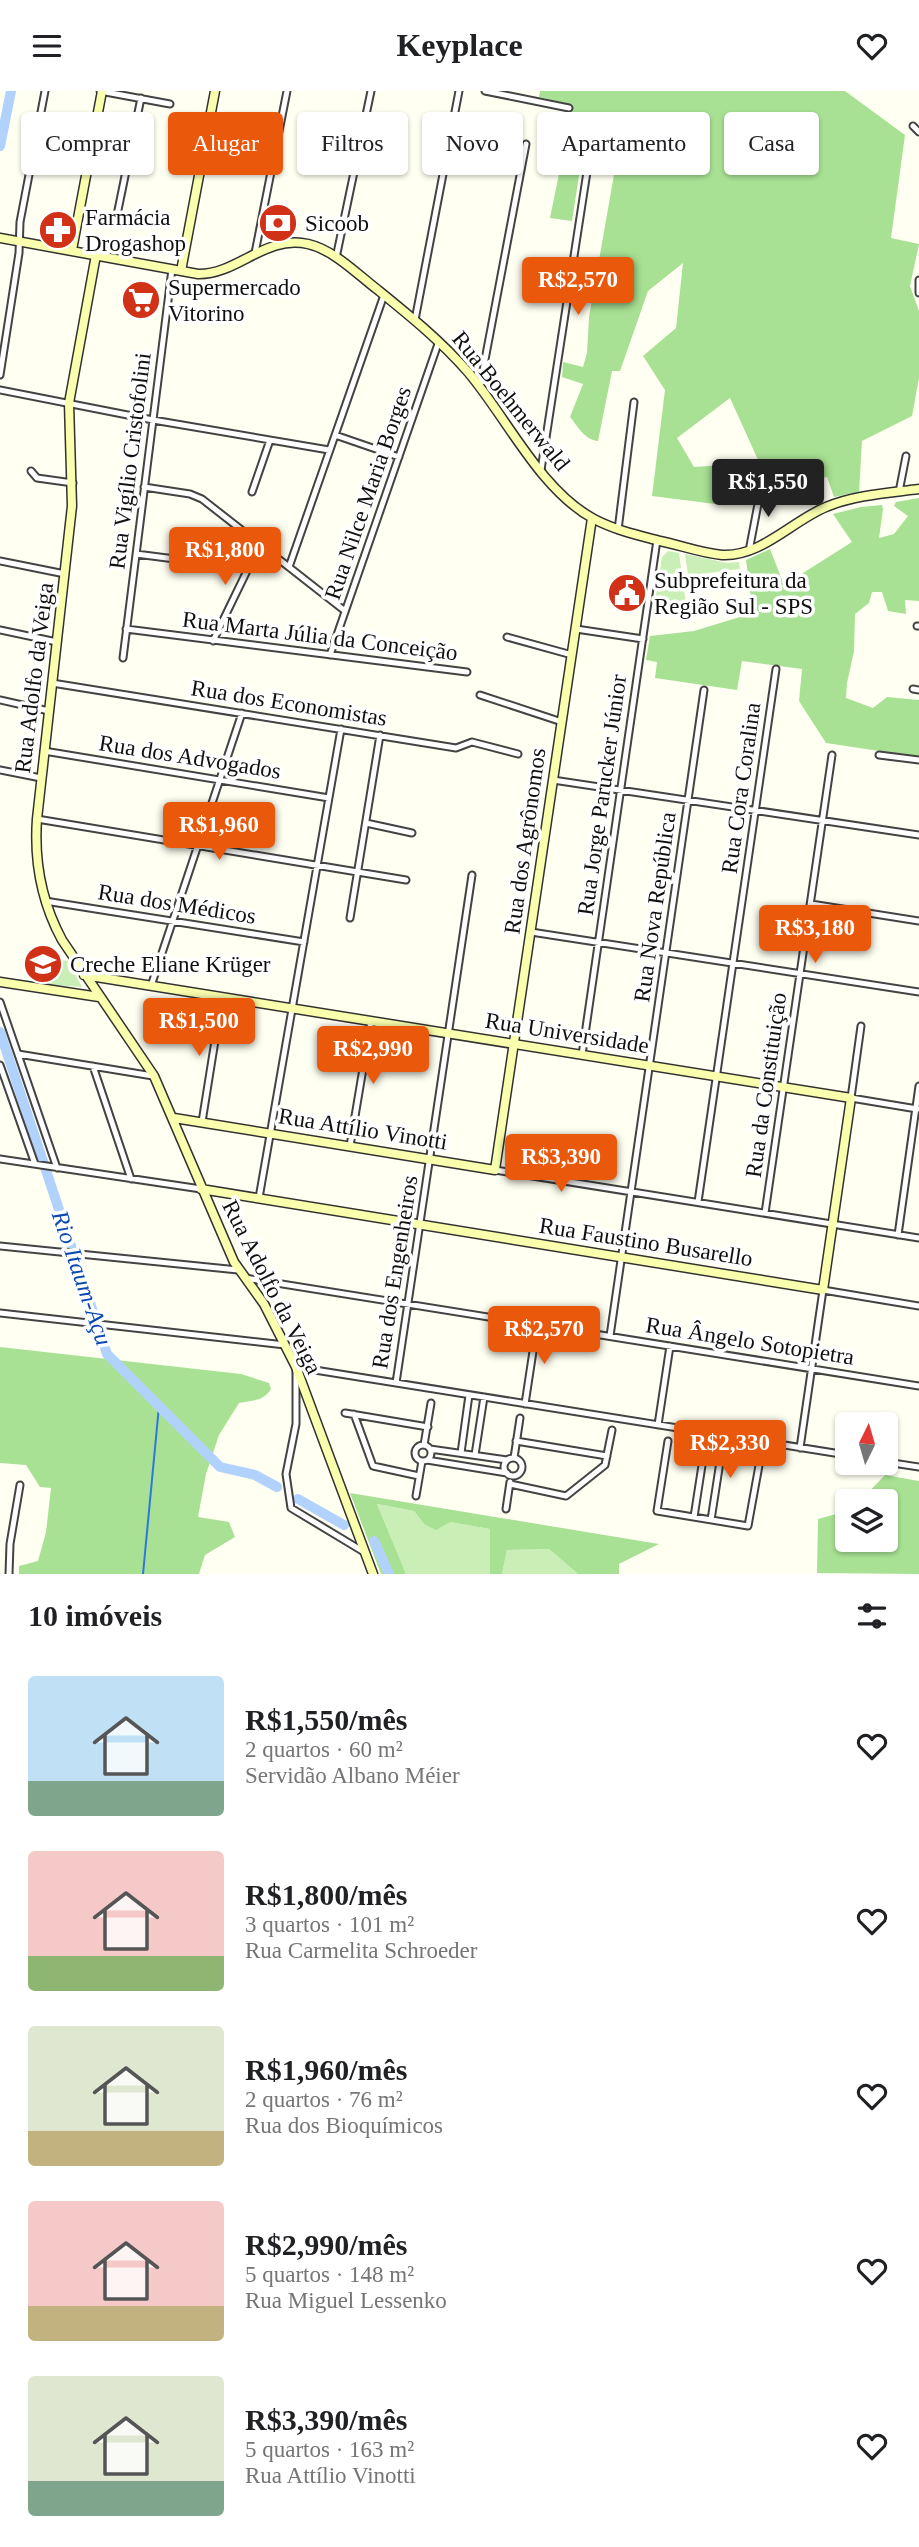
<!DOCTYPE html>
<html lang="pt">
<meta charset="utf-8">
<style>
:root{--surface:#fff;--page:#f6f6f6;--text:#202124;--muted:#757577;--accent:#ea580c}
body{margin:0;font-family:Georgia,serif;background:var(--page);color:var(--text);height:100vh;display:flex;flex-direction:column;font-size:26px;white-space:nowrap}
*{box-sizing:border-box;margin:0}
p{font-size:23px;color:var(--muted)}
.icon{flex:none;width:38px;height:38px;fill:none;stroke:currentColor;stroke-width:2;stroke-linecap:round;stroke-linejoin:round}
.map{position:relative;height:1483px;overflow:hidden}
.details{display:flex;flex-direction:column;background:var(--surface);flex:1}
.details>*{flex:none}
.hud{position:absolute;left:21px;top:21px;width:878px;height:63px;display:flex;gap:14px}
.needle{width:46px;rotate:5deg}
.controls{position:absolute;left:835px;top:1321px;display:grid;gap:14px}
.controls a{display:grid;place-items:center;width:63px;height:63px;border-radius:7px;background:var(--surface);box-shadow:0 2px 5px #0004;font-size:35px}
.price{position:absolute;translate:-50% -60px;padding:0 16px;border-radius:7px;background:var(--accent);color:#fff;font-size:23px;line-height:46px;filter:drop-shadow(0 2px 4px #0008)}
.price::after{content:'';position:absolute;left:50%;top:42px;width:21px;height:16px;margin-left:-10px;background:inherit;clip-path:polygon(0 0,100% 0,50% 100%)}
.price.current{background:#222;color:#fff}
ul{padding:0;list-style:none}
li{display:flex;align-items:center;gap:21px;height:175px;padding:0 28px}
li span{display:grid;place-items:center;flex:none;width:196px;height:140px;border-radius:7px;color:#555}
li>.icon{margin-inline-start:auto}
span .icon{width:84px;height:84px;fill:#fffc;stroke-width:1}
li b{font-size:30px}
h2{display:flex;justify-content:space-between;align-items:center;height:84px;padding:0 28px;font-size:30px}
.chip{padding:0 24px;border-radius:7px;background:var(--surface);box-shadow:0 2px 5px #0004;font-size:24px;line-height:63px}
.chip.current{background:var(--accent);color:#fff}
header{display:flex;justify-content:space-between;align-items:center;height:91px;padding:0 28px;background:var(--surface);font-size:32px;font-weight:600}
.map>svg:first-child{display:block}
.green{fill:#c9efb7}
.forest{fill:#a8e194}
.lines{fill:none;stroke-linecap:round;stroke-linejoin:round}
.stream{stroke:#2f77dc;stroke-width:2}
.river{stroke:#b1d2fd;stroke-width:10}
.street-casing{stroke:#434343;stroke-width:9}
.secondary-casing{stroke:#323232;stroke-width:11}
.street{stroke:#fff;stroke-width:5}
.secondary{stroke:#f9ffad;stroke-width:8}
.labels{text-anchor:middle;dominant-baseline:central;stroke-width:7;stroke-linejoin:round;paint-order:stroke}
.poi-label{font-size:23px;fill:#101010;stroke:#fff;text-anchor:start}
.street-label{font-size:23px;fill:#101010;stroke:#fff}
.water-label{font-size:24px;font-style:italic;fill:#0a49b1;stroke:#fff}
</style>
<header><svg class="icon" aria-label="menu" viewBox="0 0 24 24"><path d="M4 6h16M4 12h16M4 18h16"/></svg>Keyplace<svg class="icon" aria-label="heart" viewBox="0 0 24 24"><path d="M12 20l-8-8c-3-5 5-10 8-4 3-6 11-1 8 4z"/></svg></header>
<div class="map">
<svg width="919" height="1483" viewBox="0 0 919 1483">
<rect width="100%" height="100%" fill="#fffff2"/>
<path class="green" d="M668,460L679,462L686,513L654,517L662,466Z
M685,463L727,472L739,471L740,478L694,484L695,497H690Z
M62,869L68,870L82,896L41,893L42,886L58,888Z
M377,1413L414,1420L424,1433L450,1431L490,1438V1483H406Z
M549,1458L578,1483H502L507,1459Z"/>
<path class="forest" d="M540,0H845L905,44L891,147L919,153L910,195L919,220V287L912,325L862,350L859,401L834,406L827,386L811,389L774,404L730,307L677,347L694,376L723,374V414L652,405L665,299L643,265L676,237L683,172L648,200L620,280H612L598,350C585,349 578,336 570,326L583,293L562,286L563,271L583,276L587,262L589,226L618,61L583,59L572,130L550,127L573,14L539,6Z
M919,407V510L905,509L906,523L888,520L882,501H872L869,512L855,523L854,560L847,592L846,607L873,617L887,606L919,609V666L826,652L799,610L802,578L742,570L737,599L655,587L657,571L646,569L650,545L694,540L753,522L746,469L770,458L784,494L852,451L833,423L861,416L882,414L883,418L879,447L894,443L908,425L894,415L896,411Z
M0,1256L241,1283L269,1292L271,1298C263,1311 252,1309 239,1312L219,1344L206,1383L198,1426L229,1431L235,1446L205,1464L199,1483H19V1475L38,1470L46,1441L51,1397L40,1396L26,1374L0,1372Z
M885,1384L919,1390V1483L817,1482L818,1428L847,1420V1449H886V1410H860Z
M350,1402L659,1453L619,1473V1483H578L549,1458L507,1459L502,1483H490V1438L450,1431L436,1439L424,1433L414,1420L377,1413L406,1483H381Z"/>
<g class="lines">
<path class="stream" d="M143,1483L159,1315"/>
<path class="river" d="M0,55L11,0
M0,941L107,1263L220,1376L255,1384L277,1396
M298,1408L344,1434
M374,1450L389,1483"/>
<g class="street-casing">
<path id="street" d="M100,0L170,13
M485,0L569,17
M913,35L919,41
M117,124L141,7
M255,162L287,0
M336,167L371,0
M919,189V202
M415,229L459,0
M0,284L19,162L20,131L45,0
M480,295L526,53
M0,299L153,329L329,359
M335,344L399,366
M541,379L589,68
M31,380L37,387L73,392
M144,396L190,403L202,408L345,520
M252,401L270,349
M899,401L906,365
M618,439L634,311
M749,460L762,392
M136,463L206,472
M0,470L65,483
M289,476L384,204
M917,535H919
M126,538L467,581
M576,538L643,548
M0,539L57,551
M507,546L572,564
M213,550L260,453
M330,564L439,250
M123,567L172,178
M52,592L456,657L472,651L518,663
M913,598L919,599
M480,604L562,631
M0,609L49,620
M44,660L329,707
M879,664L919,669
M0,679L41,687
M553,689L919,744
M37,728L406,789
M366,732L412,742
M45,810L304,851
M811,813L919,830
M350,827L380,644
M531,841L919,901
M151,895L242,622
M0,911L57,1077
M861,935L851,1007L917,1018
M18,963L153,985
M582,964L657,449
M0,974L35,1073
M93,975L131,1088
M202,1031L222,906
M350,1055L371,930
M0,1068L201,1098
M495,1079L919,1147
M259,1107L341,638
M698,1111L776,578
M765,1122L832,664
M898,1144L919,995
M0,1155L238,1179
M245,1187L919,1295
M0,1222L285,1254
M610,1245L704,599
M396,1292L472,784
M525,1313L537,1234
M345,1322L428,1336
M354,1323L373,1375L419,1385
M658,1334L670,1255
M516,1350L607,1365
M668,1350L657,1420L748,1435L760,1369
M424,1354L431,1312
M415 1362a8 8 0 1 1 16 0a8 8 0 1 1-16 0Z
M800,1357L823,1199L919,1215
M430,1358L507,1369
M461,1362L469,1304
M475,1364L484,1306
M514,1367L520,1327
M504 1376a9 9 0 1 1 18 0a9 9 0 1 1-18 0Z
M427,1369L507,1382
M886,1371L919,1376
M510,1393L566,1405L605,1374L612,1339
M416,1405L422,1370
M506,1418L510,1391
M694,1426L707,1342
M711,1429L724,1345
M364,1461L291,1417L286,1383L296,1333V1276L847,1364
M9,1483L10,1453L20,1394"/>
</g>
<g class="secondary-casing">
<path id="secondary" d="M0,147L198,183C237,184 266,143 308,153C334,159 357,183 378,199C410,225 441,250 468,281C507,327 540,399 594,428C615,439 637,444 660,450C680,454 701,462 722,464C761,466 792,430 826,416C855,404 888,402 919,398
M72,159L102,0
M96,164L69,312L72,415L37,728C34,770 42,812 62,849L154,985L234,1171L264,1213L296,1276L373,1483
M181,180L215,0
M84,884L851,1007L823,1199L201,1098
M0,891L99,906
M174,1027L495,1079L592,427"/>
</g>
<use href="#street" class="street"/>
<use href="#secondary" class="secondary"/>
</g>
<defs>
<g id="bank-disc" transform="scale(2.0125)"><circle r="9.5" fill="#d03117" stroke="#fff"/><path d="M-6-4H6V4H-6ZM0-2.3a2.3 2.3 0 1 0 0 4.6a2.3 2.3 0 1 0 0-4.6Z" fill="#fff"/></g>
<g id="pharmacy-disc" transform="scale(2.0125)"><circle r="9.5" fill="#d03117" stroke="#fff"/><path d="M-2-6h4v4h4v4h-4v4h-4v-4h-4v-4h4Z" fill="#fff"/></g>
<g id="supermarket-disc" transform="scale(2.0125)"><circle r="9.5" fill="#d03117" stroke="#fff"/><path d="M-6-5.5h2.5l.6 2H6L4.5 2H-2.5L-4.4-4H-6ZM-1.5 3.2a1.3 1.3 0 1 0 .1 0ZM3 3.2a1.3 1.3 0 1 0 .1 0Z" fill="#fff"/></g>
<g id="civic-disc" transform="scale(2.0125)"><circle r="9.5" fill="#d03117" stroke="#fff"/><path d="M-.6-6.5H3V-4.5H.6V-3L4-1V1h2V6H-6V1h2V-1L-.6-3ZM-1.2 2.5V6h2.4V2.5Z" fill="#fff"/></g>
<g id="school-disc" transform="scale(2.0125)"><circle r="9.5" fill="#d03117" stroke="#fff"/><path d="M0-5L7-2L0 1L-7-2ZM-4 1L0 2.5L4 1V4Q0 6-4 4Z" fill="#fff"/></g>
</defs>
<g fill-rule="evenodd">
<use href="#bank-disc" x="278" y="132"/>
<use href="#pharmacy-disc" x="58" y="139"/>
<use href="#supermarket-disc" x="141" y="209"/>
<use href="#civic-disc" x="627" y="502"/>
<use href="#school-disc" x="43" y="873"/>
</g>
<g class="labels">
<g class="poi-label">
<text x="85" y="126">Farmácia<tspan x="85" dy="26">Drogashop</tspan></text>
<text x="305" y="132">Sicoob</text>
<text x="168" y="196">Supermercado<tspan x="168" dy="26">Vitorino</tspan></text>
<text x="654" y="489">Subprefeitura da<tspan x="654" dy="26">Região Sul - SPS</tspan></text>
<text x="70" y="873">Creche Eliane Krüger</text>
</g>
<g class="street-label">
<text transform="translate(511 310) rotate(51)">Rua Boehmerwald</text>
<text transform="translate(130 370) rotate(-83)">Rua Vigílio Cristofolini</text>
<text transform="translate(368 402) rotate(-71)">Rua Nilce Maria Borges</text>
<text transform="translate(320 545) rotate(7)">Rua Marta Júlia da Conceição</text>
<text transform="translate(34 587) rotate(-83)">Rua Adolfo da Veiga</text>
<text transform="translate(289 612) rotate(9)">Rua dos Economistas</text>
<text transform="translate(190 666) rotate(9)">Rua dos Advogados</text>
<text transform="translate(741 697) rotate(-82)">Rua Cora Coralina</text>
<text transform="translate(602 704) rotate(-82)">Rua Jorge Parucker Júnior</text>
<text transform="translate(525 750) rotate(-82)">Rua dos Agrônomos</text>
<text transform="translate(177 813) rotate(9)">Rua dos Médicos</text>
<text transform="translate(655 816) rotate(-82)">Rua Nova República</text>
<text transform="translate(567 942) rotate(9)">Rua Universidade</text>
<text transform="translate(766 994) rotate(-82)">Rua da Constituição</text>
<text transform="translate(363 1038) rotate(9)">Rua Attílio Vinotti</text>
<text transform="translate(646 1151) rotate(9)">Rua Faustino Busarello</text>
<text transform="translate(395 1181) rotate(-81)">Rua dos Engenheiros</text>
<text transform="translate(272 1196) rotate(63)">Rua Adolfo da Veiga</text>
<text transform="translate(750 1250) rotate(9)">Rua Ângelo Sotopietra</text>
</g>
<g class="water-label">
<text transform="translate(82 1187) rotate(71)">Rio Itaum-Açu</text>
</g>
</g>
</svg>
<div class="controls">
<a><svg class="needle" viewBox="-14 -14 28 28"><path d="M0-13l5 13h-10z" fill="#e53935"/><path d="M0 13l5-13h-10z" fill="#757577"/></svg></a>
<a><svg class="icon" aria-label="layers" viewBox="0 0 24 24"><path d="M12 4l9 5-9 5-9-5zM3 14l9 5 9-5"/></svg></a>
</div>
<b class="price" style="left:578px;top:226px">R$2,570</b>
<b class="price current" style="left:768px;top:428px">R$1,550</b>
<b class="price" style="left:225px;top:496px">R$1,800</b>
<b class="price" style="left:219px;top:771px">R$1,960</b>
<b class="price" style="left:815px;top:874px">R$3,180</b>
<b class="price" style="left:199px;top:967px">R$1,500</b>
<b class="price" style="left:373px;top:995px">R$2,990</b>
<b class="price" style="left:561px;top:1103px">R$3,390</b>
<b class="price" style="left:544px;top:1275px">R$2,570</b>
<b class="price" style="left:730px;top:1389px">R$2,330</b>
<div class="hud">
<a class="chip">Comprar</a>
<a class="chip current">Alugar</a>
<a class="chip">Filtros</a>
<a class="chip">Novo</a>
<a class="chip">Apartamento</a>
<a class="chip">Casa</a>
</div>
</div>
<section class="details">
<h2>10 imóveis<svg class="icon" aria-label="filters" viewBox="0 0 24 24"><path d="M4 7h16M4 17h16"/><circle cx="9" cy="7" r="2"/><circle cx="15" cy="17" r="2"/></svg></h2>
<ul>
<li><span style="background:linear-gradient(#bfe0f5 75%,#7fa58c 0)"><svg class="icon" aria-label="home" viewBox="0 0 24 24"><path d="M3 11l9-7 9 7M6 9v11h12V9"/></svg></span><div><b>R$1,550/mês</b><p>2 quartos · 60 m²</p><p>Servidão Albano Méier</p></div><svg class="icon" aria-label="heart" viewBox="0 0 24 24"><path d="M12 20l-8-8c-3-5 5-10 8-4 3-6 11-1 8 4z"/></svg></li>
<li><span style="background:linear-gradient(#f6c9c9 75%,#8fb573 0)"><svg class="icon" aria-label="home" viewBox="0 0 24 24"><path d="M3 11l9-7 9 7M6 9v11h12V9"/></svg></span><div><b>R$1,800/mês</b><p>3 quartos · 101 m²</p><p>Rua Carmelita Schroeder</p></div><svg class="icon" aria-label="heart" viewBox="0 0 24 24"><path d="M12 20l-8-8c-3-5 5-10 8-4 3-6 11-1 8 4z"/></svg></li>
<li><span style="background:linear-gradient(#dfe7d0 75%,#c2b280 0)"><svg class="icon" aria-label="home" viewBox="0 0 24 24"><path d="M3 11l9-7 9 7M6 9v11h12V9"/></svg></span><div><b>R$1,960/mês</b><p>2 quartos · 76 m²</p><p>Rua dos Bioquímicos</p></div><svg class="icon" aria-label="heart" viewBox="0 0 24 24"><path d="M12 20l-8-8c-3-5 5-10 8-4 3-6 11-1 8 4z"/></svg></li>
<li><span style="background:linear-gradient(#f6c9c9 75%,#c2b280 0)"><svg class="icon" aria-label="home" viewBox="0 0 24 24"><path d="M3 11l9-7 9 7M6 9v11h12V9"/></svg></span><div><b>R$2,990/mês</b><p>5 quartos · 148 m²</p><p>Rua Miguel Lessenko</p></div><svg class="icon" aria-label="heart" viewBox="0 0 24 24"><path d="M12 20l-8-8c-3-5 5-10 8-4 3-6 11-1 8 4z"/></svg></li>
<li><span style="background:linear-gradient(#dfe7d0 75%,#7fa58c 0)"><svg class="icon" aria-label="home" viewBox="0 0 24 24"><path d="M3 11l9-7 9 7M6 9v11h12V9"/></svg></span><div><b>R$3,390/mês</b><p>5 quartos · 163 m²</p><p>Rua Attílio Vinotti</p></div><svg class="icon" aria-label="heart" viewBox="0 0 24 24"><path d="M12 20l-8-8c-3-5 5-10 8-4 3-6 11-1 8 4z"/></svg></li>
</ul>
</section>
